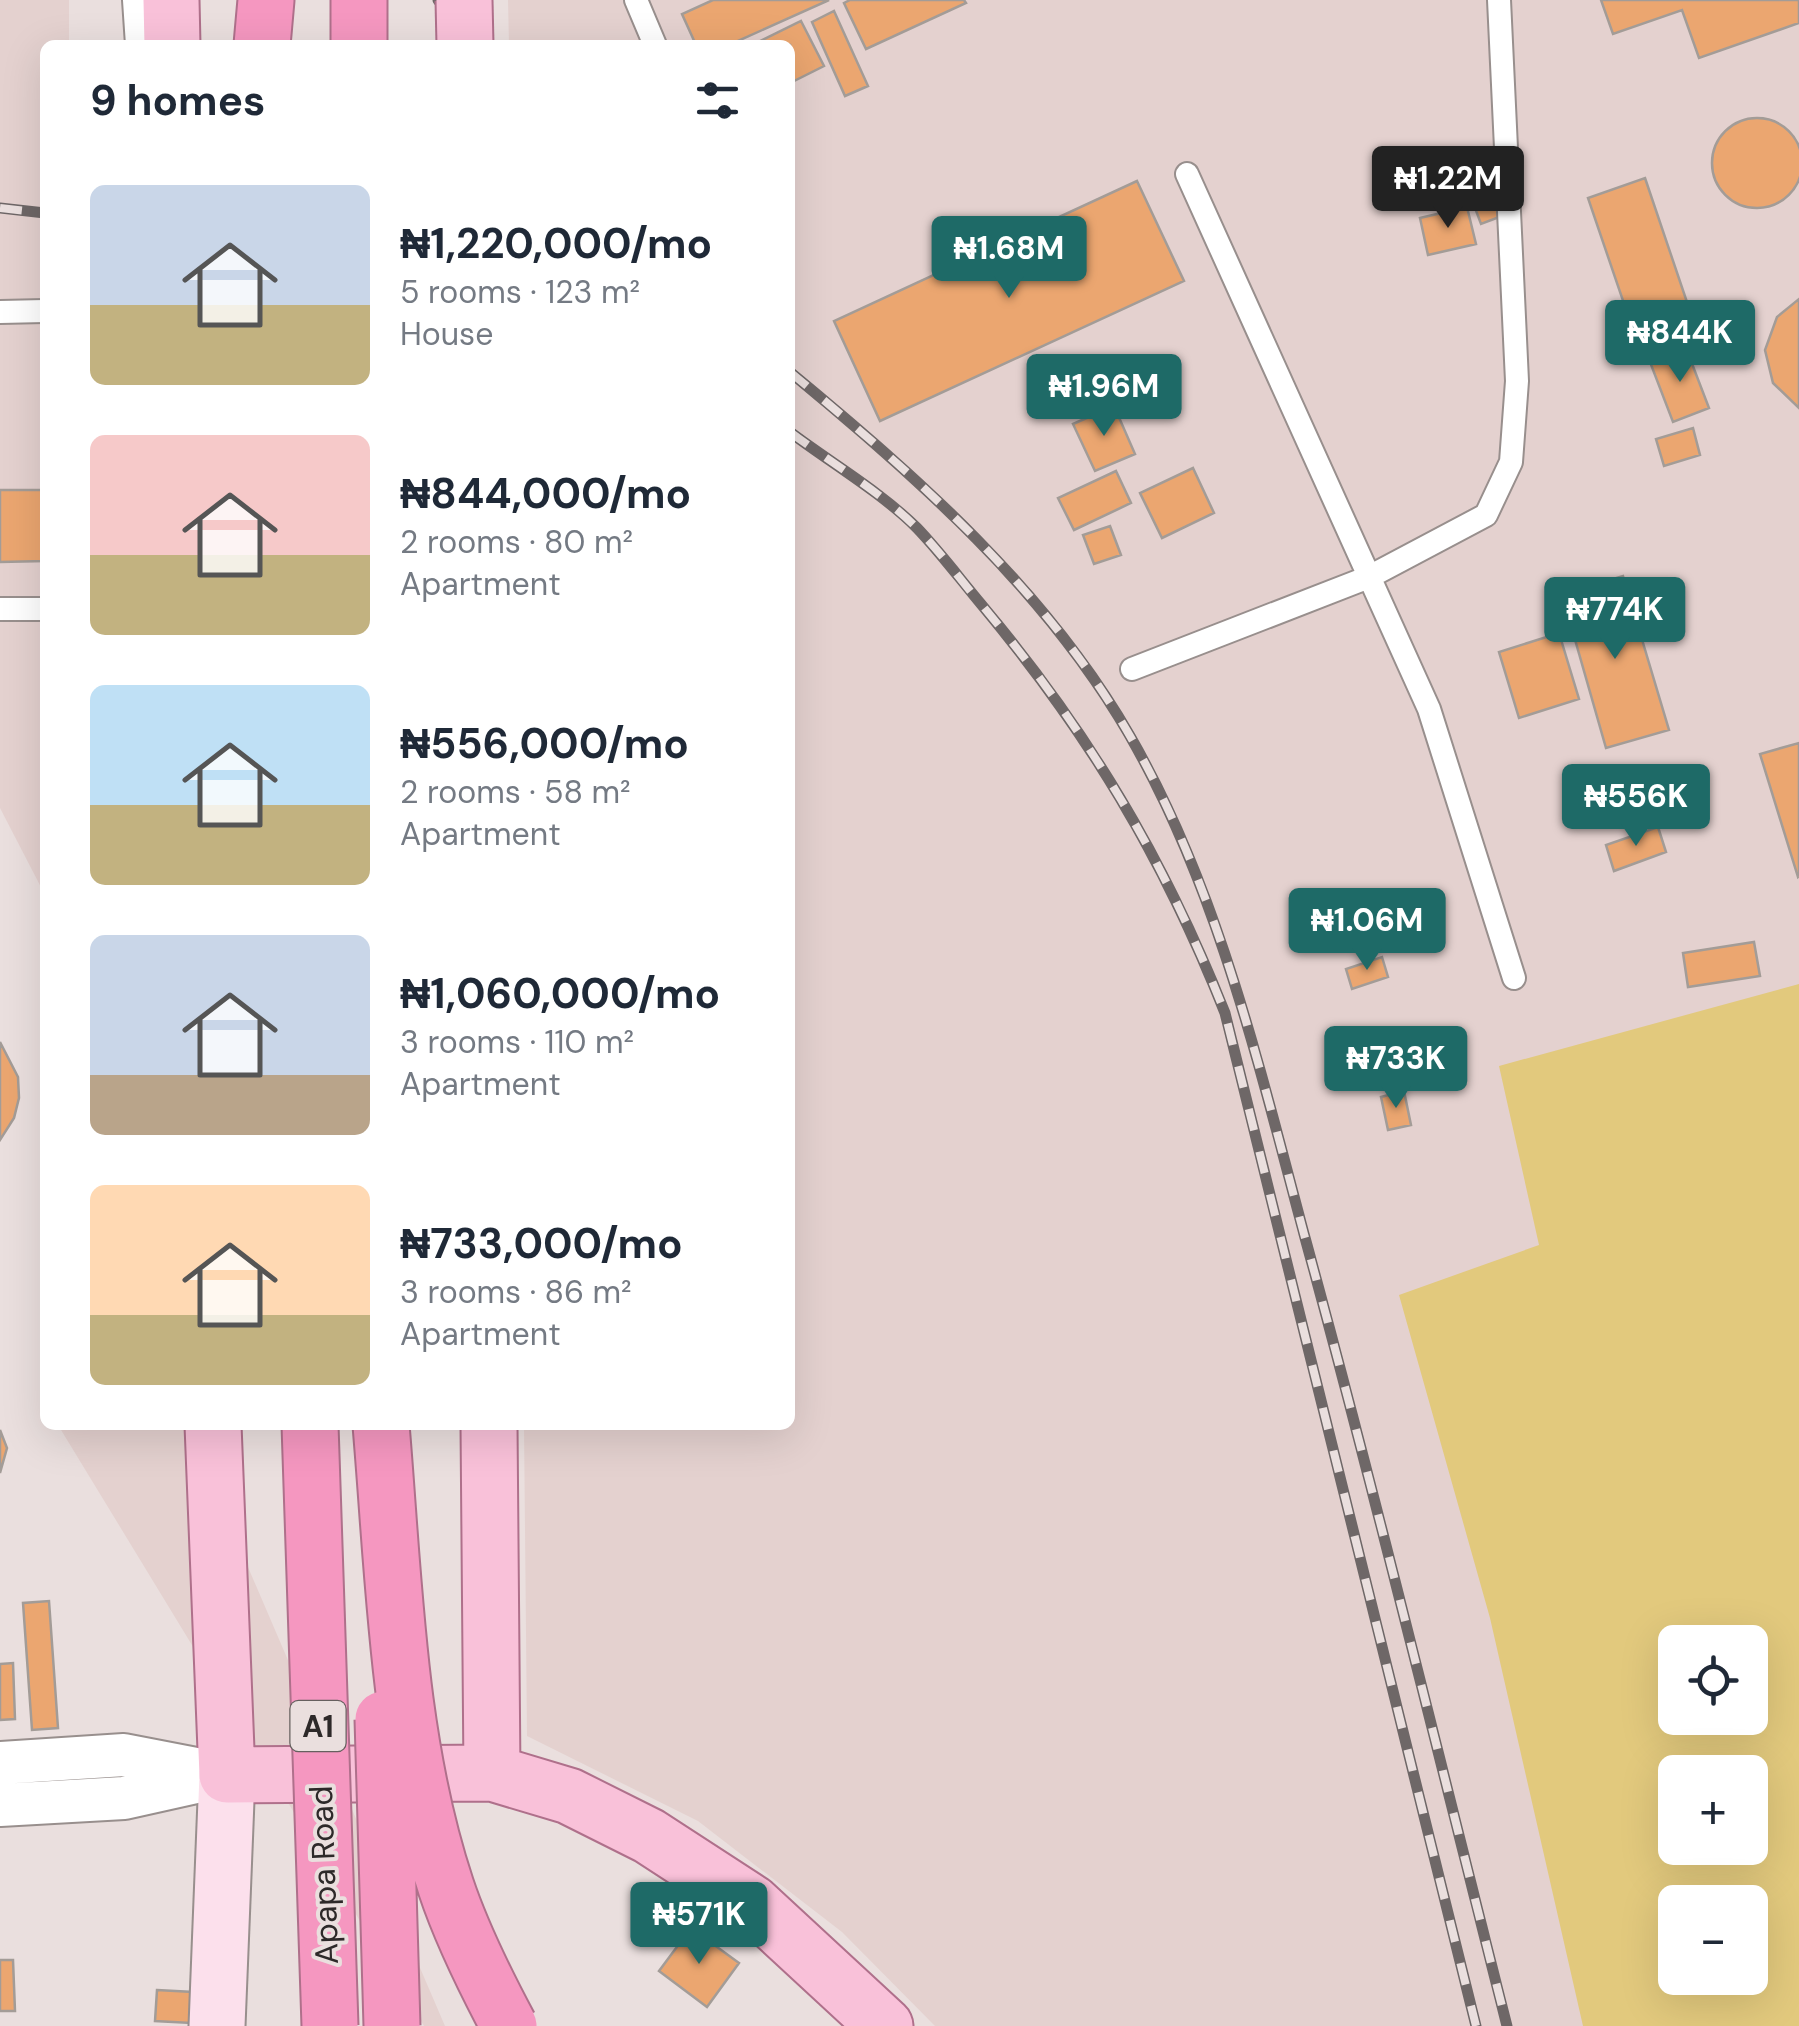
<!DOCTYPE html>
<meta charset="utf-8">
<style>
:root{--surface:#fff;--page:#f2f2f3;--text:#1f2937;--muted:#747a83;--accent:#1e6a67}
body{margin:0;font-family:"DM Sans",sans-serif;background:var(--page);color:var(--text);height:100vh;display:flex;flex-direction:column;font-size:38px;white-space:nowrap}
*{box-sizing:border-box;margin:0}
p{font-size:32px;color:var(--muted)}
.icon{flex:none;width:55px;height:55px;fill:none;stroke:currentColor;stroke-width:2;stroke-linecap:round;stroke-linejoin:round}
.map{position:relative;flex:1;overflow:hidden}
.panel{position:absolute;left:40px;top:40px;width:755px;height:1390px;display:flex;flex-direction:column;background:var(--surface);border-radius:15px;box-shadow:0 10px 40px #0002}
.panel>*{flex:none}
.buttons{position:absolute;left:1658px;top:1625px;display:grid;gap:20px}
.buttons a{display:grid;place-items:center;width:110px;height:110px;border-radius:15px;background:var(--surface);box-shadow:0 10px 40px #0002;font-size:50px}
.price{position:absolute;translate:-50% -85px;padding:0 22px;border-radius:10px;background:var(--accent);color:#fff;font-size:32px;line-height:65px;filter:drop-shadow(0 2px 5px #0008)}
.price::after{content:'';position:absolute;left:50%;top:60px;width:30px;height:22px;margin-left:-15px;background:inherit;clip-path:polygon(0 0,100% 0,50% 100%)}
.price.active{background:#222;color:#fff}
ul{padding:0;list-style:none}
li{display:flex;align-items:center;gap:30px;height:250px;padding:0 50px}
li span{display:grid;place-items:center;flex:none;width:280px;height:200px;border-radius:15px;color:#555}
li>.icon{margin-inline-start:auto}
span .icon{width:120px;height:120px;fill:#fffc;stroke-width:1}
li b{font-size:42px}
h2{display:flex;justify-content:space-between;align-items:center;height:120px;padding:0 50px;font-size:42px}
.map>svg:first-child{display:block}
.built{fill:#e4d1cf;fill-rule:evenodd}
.green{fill:#e2c97d;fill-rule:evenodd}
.building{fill:#eba670;stroke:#a39c97;stroke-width:2.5}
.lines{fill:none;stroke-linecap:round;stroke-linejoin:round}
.lane-casing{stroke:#988f8d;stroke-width:26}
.street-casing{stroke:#988f8d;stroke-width:46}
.secondary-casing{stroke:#988f8d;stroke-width:59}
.primary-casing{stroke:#af708b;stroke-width:59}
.highway-casing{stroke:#af708b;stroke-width:59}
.lane{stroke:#fff;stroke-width:22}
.street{stroke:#fff;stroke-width:42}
.secondary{stroke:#fce0ec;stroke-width:55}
.primary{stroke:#f9c1d9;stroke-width:55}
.highway{stroke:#f597c0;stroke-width:55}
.rail-casing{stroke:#6e6767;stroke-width:11}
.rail{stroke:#eadfde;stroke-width:8;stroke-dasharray:22;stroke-linecap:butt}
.primary-bridge-casing{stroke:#af708b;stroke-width:59;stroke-linecap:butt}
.highway-bridge-casing{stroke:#af708b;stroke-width:59;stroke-linecap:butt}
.primary-bridge{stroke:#f9c1d9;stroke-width:55}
.highway-bridge{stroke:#f597c0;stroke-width:55}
.labels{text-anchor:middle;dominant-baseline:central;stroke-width:8;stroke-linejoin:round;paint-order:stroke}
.shield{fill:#eadfde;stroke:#66605f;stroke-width:2.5}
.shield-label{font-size:30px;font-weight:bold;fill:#2d2929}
.street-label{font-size:32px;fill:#2d2929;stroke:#eadfde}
</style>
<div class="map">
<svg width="1799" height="2026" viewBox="0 0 1799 2026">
<rect width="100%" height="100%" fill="#eadfde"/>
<path class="built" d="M0,0H69V45H45V895L0,808Z
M508,0H1799V2026H935L842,1932L698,1821L527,1736L524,1425H790V45H509ZM1675,1642H1750V1718H1675ZM1675,1772H1750V1848H1675ZM1675,1902H1750V1978H1675Z
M58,1425H187L445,2026H424Z"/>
<path class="green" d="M1799,984V2026H1583L1490,1618L1399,1295L1539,1245L1499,1066ZM1675,1642H1750V1718H1675ZM1675,1772H1750V1848H1675ZM1675,1902H1750V1978H1675Z"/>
<path class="building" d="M713,0H829L729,45H696L682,14Z
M850,0H964L966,3L866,49L844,3Z
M1601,0H1799V23L1699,58L1682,10L1613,34Z
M834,11L868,86L845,96L812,22Z
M801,21L824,66L790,83V45H752Z
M1712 163a45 45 0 1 1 90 0a45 45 0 1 1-90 0Z
M1645,178L1691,314L1634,333L1588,198Z
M1137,181L1184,281L880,421L834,321Z
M1489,185L1502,216L1481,224L1469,192Z
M1467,207L1476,244L1428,255L1420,218Z
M1799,299V408L1773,383L1765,350L1777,317Z
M1686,348L1709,408L1673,422L1650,362Z
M1114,406L1135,454L1095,471L1073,424Z
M1693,428L1700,455L1664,466L1656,439Z
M1193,468L1214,513L1162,538L1140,493Z
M1116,471L1131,503L1074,530L1058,498Z
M0,490H45V561L0,562Z
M1110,526L1121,555L1094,564L1083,535Z
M1623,576L1669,730L1606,748L1562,594Z
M1559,633L1579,699L1519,718L1499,652Z
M1799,743V876L1798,877L1760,754Z
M1658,827L1666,852L1614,871L1606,845Z
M1754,942L1760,976L1688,987L1683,953Z
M1382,957L1388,977L1352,989L1346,969Z
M0,1042L18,1077L19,1098L14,1118L0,1140Z
M1404,1091L1411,1125L1388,1130L1381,1097Z
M0,1430L7,1448L0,1473Z
M49,1601L58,1728L32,1730L23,1603Z
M13,1663L15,1719L0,1720V1664Z
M691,1928L739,1963L707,2007L659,1971Z
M0,1960H13L15,2011H0Z
M157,1990L193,1992L191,2023L155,2021Z"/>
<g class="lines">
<g class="lane-casing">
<path id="lane" d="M134,0L137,45
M636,0L655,45
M1187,174L1429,709L1514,978
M0,312L45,311
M0,609H45
M1132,669L1369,577L1486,515L1511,462L1517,381L1499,0"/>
</g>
<g class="street-casing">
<path id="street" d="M0,1763L124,1755L212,1772
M0,1805L124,1798L227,1775"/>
</g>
<g class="secondary-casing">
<path id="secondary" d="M217,2026L227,1775"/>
</g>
<g class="primary-casing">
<path id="primary" d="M171,0L172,45
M213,1425L227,1775L492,1773L569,1796L649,1836L752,1903L885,2026
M489,1425L492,1773"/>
</g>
<g class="highway-casing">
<path id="highway" d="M359,0V45
M262,45L266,0"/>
</g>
<use href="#lane" class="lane"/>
<use href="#street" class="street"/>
<use href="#secondary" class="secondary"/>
<use href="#primary" class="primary"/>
<use href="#highway" class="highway"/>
<g class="rail-casing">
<path id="rail" d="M438,0L471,45
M0,208L45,213
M790,372C918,478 1046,590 1130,736C1218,889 1259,1066 1304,1234C1376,1497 1440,1762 1507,2026
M790,432C831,463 881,492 917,528C940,552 960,579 981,604C1089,733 1163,857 1225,1013L1476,2026"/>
</g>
<use href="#rail" class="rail"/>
<g class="primary-bridge-casing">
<path id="primary-bridge" d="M464,0L465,45"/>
</g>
<g class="highway-bridge-casing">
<path id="highway-bridge" d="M310,1425L330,2026
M381,1425C394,1577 397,1740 446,1887C462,1935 485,1981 509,2026
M383,1719L392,2026"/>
</g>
<use href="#primary-bridge" class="primary-bridge"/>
<use href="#highway-bridge" class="highway-bridge"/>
</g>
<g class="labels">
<rect class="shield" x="290.5" y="1701" width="55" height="50" rx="8"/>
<g class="shield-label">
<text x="318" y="1726">A1</text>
</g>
<g class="street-label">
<text transform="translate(324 1875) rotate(-92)">Apapa Road</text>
</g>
</g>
</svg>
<div class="buttons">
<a><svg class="icon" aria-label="locate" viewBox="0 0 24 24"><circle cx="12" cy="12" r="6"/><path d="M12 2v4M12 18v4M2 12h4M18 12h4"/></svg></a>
<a>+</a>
<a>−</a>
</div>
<b class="price active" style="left:1448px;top:231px">₦1.22M</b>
<b class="price" style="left:1009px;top:301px">₦1.68M</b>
<b class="price" style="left:1680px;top:385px">₦844K</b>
<b class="price" style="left:1104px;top:439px">₦1.96M</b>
<b class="price" style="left:1615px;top:662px">₦774K</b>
<b class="price" style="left:1636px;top:849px">₦556K</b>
<b class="price" style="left:1367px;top:973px">₦1.06M</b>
<b class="price" style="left:1396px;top:1111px">₦733K</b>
<b class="price" style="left:699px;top:1967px">₦571K</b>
<section class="panel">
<h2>9 homes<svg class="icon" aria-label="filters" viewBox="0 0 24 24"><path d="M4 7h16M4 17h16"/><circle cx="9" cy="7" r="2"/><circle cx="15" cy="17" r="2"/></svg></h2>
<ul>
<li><span style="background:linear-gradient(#c9d6e8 60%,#c2b280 0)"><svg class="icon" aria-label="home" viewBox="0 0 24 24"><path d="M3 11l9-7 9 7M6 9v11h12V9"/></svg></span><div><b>₦1,220,000/mo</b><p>5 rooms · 123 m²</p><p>House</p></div></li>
<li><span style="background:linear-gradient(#f6c9c9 60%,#c2b280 0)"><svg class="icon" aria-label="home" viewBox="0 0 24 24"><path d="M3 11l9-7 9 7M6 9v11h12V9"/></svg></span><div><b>₦844,000/mo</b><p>2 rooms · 80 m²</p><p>Apartment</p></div></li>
<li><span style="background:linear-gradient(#bfe0f5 60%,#c2b280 0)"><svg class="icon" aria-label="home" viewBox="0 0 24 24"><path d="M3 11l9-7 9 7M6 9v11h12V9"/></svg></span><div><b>₦556,000/mo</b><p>2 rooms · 58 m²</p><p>Apartment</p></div></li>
<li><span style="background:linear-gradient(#c9d6e8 70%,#b9a48a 0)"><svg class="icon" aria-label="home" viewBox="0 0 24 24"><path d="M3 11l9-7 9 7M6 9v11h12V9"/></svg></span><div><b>₦1,060,000/mo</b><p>3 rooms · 110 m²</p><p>Apartment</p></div></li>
<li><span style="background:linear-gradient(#ffd9b3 65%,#c2b280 0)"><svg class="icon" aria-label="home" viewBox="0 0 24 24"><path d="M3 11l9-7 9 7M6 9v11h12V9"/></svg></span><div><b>₦733,000/mo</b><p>3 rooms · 86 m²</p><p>Apartment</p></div></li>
</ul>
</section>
</div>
